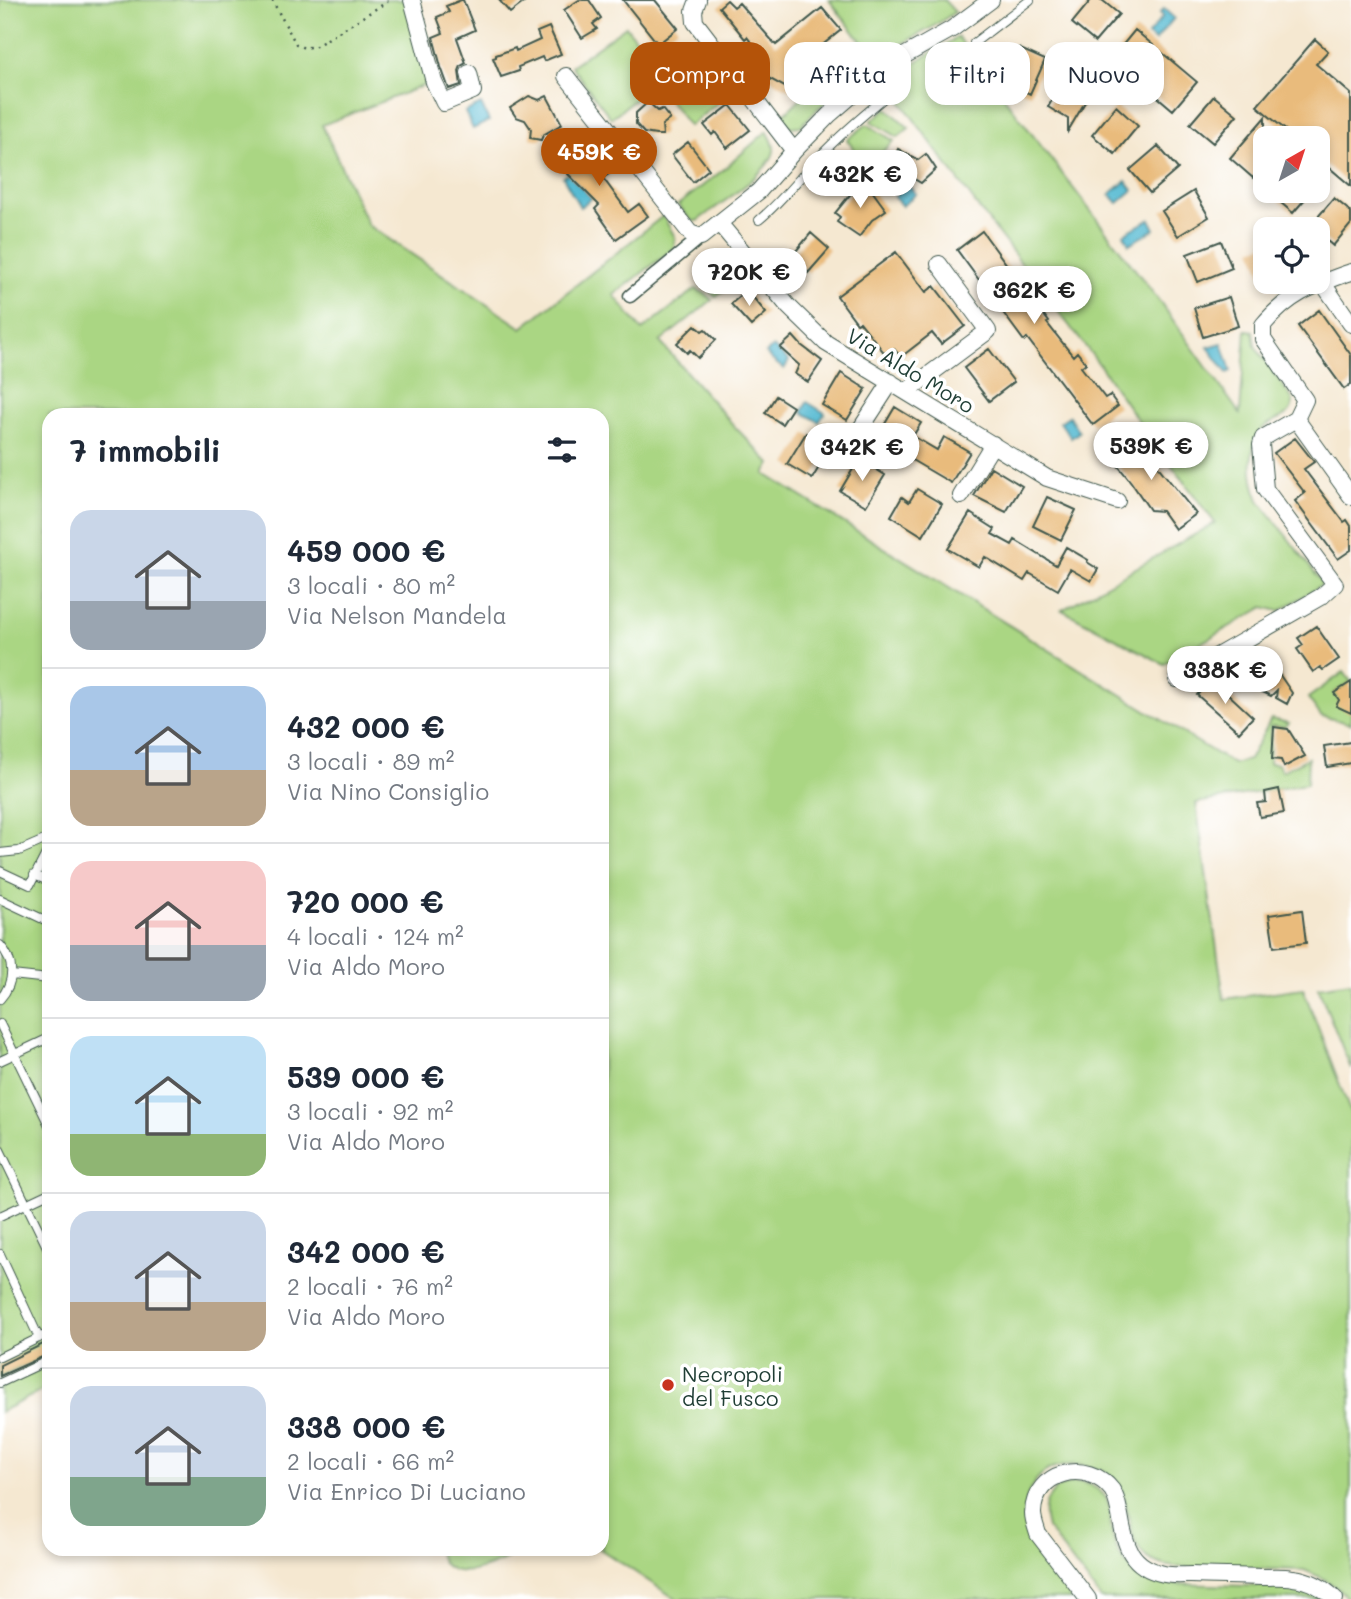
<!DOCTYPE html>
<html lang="it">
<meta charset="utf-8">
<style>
:root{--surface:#fff;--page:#f6f6f7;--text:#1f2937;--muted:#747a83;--line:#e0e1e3;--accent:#b45309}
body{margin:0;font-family:Mali,sans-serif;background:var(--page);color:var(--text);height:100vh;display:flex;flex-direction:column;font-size:26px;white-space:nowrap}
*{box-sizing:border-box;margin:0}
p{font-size:23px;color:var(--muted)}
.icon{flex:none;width:38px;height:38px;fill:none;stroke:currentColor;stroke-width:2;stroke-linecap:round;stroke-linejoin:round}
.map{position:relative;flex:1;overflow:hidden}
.details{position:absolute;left:42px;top:408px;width:567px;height:1148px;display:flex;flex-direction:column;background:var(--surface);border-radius:21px;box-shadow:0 4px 10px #0003}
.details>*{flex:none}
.top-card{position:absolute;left:630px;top:42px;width:616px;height:63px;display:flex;gap:14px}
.needle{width:46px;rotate:39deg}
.controls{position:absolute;left:1253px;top:126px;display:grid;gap:14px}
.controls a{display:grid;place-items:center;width:77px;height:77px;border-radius:14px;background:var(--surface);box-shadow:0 4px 10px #0003;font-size:35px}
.price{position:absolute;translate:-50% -60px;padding:0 16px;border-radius:24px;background:#fff;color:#222;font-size:23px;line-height:46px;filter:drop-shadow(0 2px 4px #0008)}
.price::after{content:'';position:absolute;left:50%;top:42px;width:21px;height:16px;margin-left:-10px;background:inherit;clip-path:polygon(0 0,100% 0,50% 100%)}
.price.active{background:var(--accent);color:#fff}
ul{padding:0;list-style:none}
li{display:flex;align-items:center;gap:21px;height:175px;padding:0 28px}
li+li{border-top:2px solid var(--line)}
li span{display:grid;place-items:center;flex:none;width:196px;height:140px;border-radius:21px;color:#555}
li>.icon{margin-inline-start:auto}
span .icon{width:84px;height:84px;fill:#fffc;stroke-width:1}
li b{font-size:30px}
h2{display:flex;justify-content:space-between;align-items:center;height:84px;padding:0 28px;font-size:30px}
.tag{padding:0 24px;border-radius:21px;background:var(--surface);box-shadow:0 4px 10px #0003;font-size:24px;line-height:63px}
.tag.active{background:var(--accent);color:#fff}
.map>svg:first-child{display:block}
.green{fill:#aad683;stroke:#648a5c;stroke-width:2}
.water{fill:#54bad2;stroke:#3a7c83;stroke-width:2}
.building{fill:#e9bb7b}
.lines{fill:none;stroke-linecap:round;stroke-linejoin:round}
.service-casing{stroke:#3f574c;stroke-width:10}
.pedestrian-casing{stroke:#3f574c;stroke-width:15}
.minor-casing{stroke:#3f574c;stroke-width:18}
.path{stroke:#3f574c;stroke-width:2.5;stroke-dasharray:2 5;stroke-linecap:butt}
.service{stroke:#fff;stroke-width:8}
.pedestrian{stroke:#fff;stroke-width:12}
.minor{stroke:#fff;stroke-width:16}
.poi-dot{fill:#c8321e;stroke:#fff;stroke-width:2.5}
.labels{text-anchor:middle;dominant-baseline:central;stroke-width:7;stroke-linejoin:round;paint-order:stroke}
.street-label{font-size:21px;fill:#1f3d34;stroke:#fff}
.poi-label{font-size:21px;fill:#1f3d34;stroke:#fff;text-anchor:start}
</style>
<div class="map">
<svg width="1351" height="1599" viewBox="0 0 1351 1599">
<rect width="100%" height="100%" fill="#fff"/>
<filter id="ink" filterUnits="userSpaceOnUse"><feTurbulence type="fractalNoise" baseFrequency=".0143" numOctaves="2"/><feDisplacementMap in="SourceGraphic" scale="14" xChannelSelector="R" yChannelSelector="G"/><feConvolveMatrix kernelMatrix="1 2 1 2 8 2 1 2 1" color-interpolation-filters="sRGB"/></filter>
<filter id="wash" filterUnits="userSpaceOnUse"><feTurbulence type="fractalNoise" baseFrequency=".00686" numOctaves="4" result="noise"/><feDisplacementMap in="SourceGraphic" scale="28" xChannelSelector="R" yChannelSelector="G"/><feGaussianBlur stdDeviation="1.57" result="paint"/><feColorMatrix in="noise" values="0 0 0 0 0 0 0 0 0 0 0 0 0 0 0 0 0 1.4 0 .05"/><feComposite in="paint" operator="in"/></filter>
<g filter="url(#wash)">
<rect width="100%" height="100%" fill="#f5e8d1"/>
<path class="green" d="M0,0H407L428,84L322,125L368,225L522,328L663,216L675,237L674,248L614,295L642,330L696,289L704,293L712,300L660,342L735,427L771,464L765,474L1233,764L1249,760L1271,719L1289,723L1285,727L1271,726L1269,763L1278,764L1282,771L1308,758L1307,784L1196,803L1224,999L1303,988L1351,1114V1599H1347L1343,1593L1325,1579L1304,1570L1175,1567C1163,1565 1151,1563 1142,1553C1121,1528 1136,1485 1101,1470C1090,1466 1081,1464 1070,1465C1053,1465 1039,1473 1031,1488C1024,1501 1023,1515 1027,1529C1033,1548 1063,1582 1076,1599H676L600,1549H602V415H49V1354L0,1378Z
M829,0H944L955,12L931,28L883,54L876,60Z
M626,26L664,78L702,46L735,89L689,126L656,83L611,118L571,66Z
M958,37L1163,306L1240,414L1246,330L1253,331L1255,346L1293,400C1293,419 1274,417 1262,429C1247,447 1250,480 1259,500L1323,584L1279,611L1264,607L1164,664L1062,610L1215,523L1131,411L1099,364L981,211L899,99L885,83L895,74Z
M818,82L831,98L816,110L801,126L791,127L781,117Z
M887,108L909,128L898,137L871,121Z
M867,124L894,141L867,166L847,140Z
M767,131C770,137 775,143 774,151C770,173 715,207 697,221H692L678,205L723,170Z
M735,256L749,271L715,297L708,289L701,285Z
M1344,672L1351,682L1334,693L1351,713V724L1321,716L1308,698Z
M1351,982V1069L1318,987Z
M49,1365V1387L0,1412V1387Z
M1080,1482C1089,1484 1098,1488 1104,1495C1111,1504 1110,1517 1111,1527C1116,1562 1135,1579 1168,1584L1292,1587L1311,1593L1320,1599H1101L1047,1528C1039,1501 1052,1484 1080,1482Z
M436,1549H527C507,1559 463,1584 444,1564C441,1560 439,1553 436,1549Z"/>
<path class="water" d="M1164,9L1174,18L1155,41L1148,35L1163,16L1160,13Z
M481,104L489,121L473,129L465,112Z
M569,172L575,181L592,198L580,207L563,177Z
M1126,181L1133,190L1118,203L1110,194Z
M908,185L916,194L902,206L894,197Z
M1150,219L1155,229L1129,244L1124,234Z
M1222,343L1231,371L1227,373L1208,347Z
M773,347L789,361L784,369L771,359L766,353Z
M807,402L825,413L819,422L802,412Z
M1069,416L1079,432L1071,438L1060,422Z"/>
<g id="blocks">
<path class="building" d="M461,0H463L475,30L457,38L466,63L461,66L459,71L461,85L449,89L441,67L433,37L443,33L437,17L449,12L446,6Z
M499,0H527L510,13Z
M579,0H589L601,18L593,24L597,29L582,38L564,10Z
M623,0H655L678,28L658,44Z
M727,0L734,7L739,3L776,45L822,8L841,30L794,68L799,75L790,90L761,74L768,63L747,37L745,39L719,7Z
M1091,0H1102L1119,14L1095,42L1072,23Z
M549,27L561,54L544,61L542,57L518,67L519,71L501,77L493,58L496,57V55L515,48L516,51L540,40L537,32Z
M1135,30L1197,82L1173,110L1112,58Z
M1315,39L1328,51L1316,64L1351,94V186L1318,158V138H1295L1257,106Z
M1018,48L1045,60L1030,94L1003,81Z
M1067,75L1092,90L1068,131V119L1048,107Z
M529,96L539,100L547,96L562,124L543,135L541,140L530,138L531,129L525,120L516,117L510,108Z
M1214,96L1237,115L1213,143L1190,124Z
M648,102L658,111L662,109L670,119L662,125L663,135H656L644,133L636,124V113Z
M730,105L750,130L727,148L715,132L712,135L704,125Z
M1116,106L1138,126L1115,154L1092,135Z
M1265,117V163L1253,178L1230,158Z
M580,141L601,163L603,160L613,171L603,178L628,212L639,204L648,216L616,239L595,209L599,205L563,169L561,170L553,158Z
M688,142L709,169L693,182L672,155Z
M1158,146L1178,169L1150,193L1130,170Z
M898,149L918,160L926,154L936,169L921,183L891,165Z
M867,184L886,210L872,220L859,237L837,222L840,217L835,213L857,186L861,189Z
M1194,191L1209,217L1178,236L1162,211Z
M1267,191H1312L1293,213Z
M1334,198L1351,212V224L1333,246L1318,233V229H1314L1310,226Z
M982,231L1049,322L1047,323L1073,356L1077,352L1086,363L1081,367L1105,398L1110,395L1118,406L1093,425L1027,338L1024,341L957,250Z
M811,233L829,249L808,273L791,257Z
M1221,241L1232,268L1198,282L1187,254Z
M1265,244V282H1264L1252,249Z
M896,252L926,292L934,286L965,326L941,344L932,333L901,357L894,349L886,355L860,322L857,323L837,296Z
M747,290L766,313L751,326L731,304Z
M1229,297L1238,326L1203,337L1194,308Z
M1319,310L1351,355V384L1344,389L1298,326Z
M695,325L702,331L705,329L716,340L698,358L690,350L687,353L677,343Z
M793,336L801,345L822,361L808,382L795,374L799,365L780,348Z
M989,349L1014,382L989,401L964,368Z
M841,373L866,389L847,420L822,405Z
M776,396L793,407L782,424L765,413Z
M895,407L921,423L913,436L937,450L944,437L970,452L951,483L876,439Z
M806,433L831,447L812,479L787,464Z
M1132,434L1196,514L1175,529L1162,511L1150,510L1131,482L1108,453Z
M1295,438L1314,462L1304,469L1344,522L1347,520L1351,526V550L1338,559L1295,501L1305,493L1274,453Z
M859,459L885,475L866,506L840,491Z
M991,467L1022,486L1006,512L974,496Z
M917,489L942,504L923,536L891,516L902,497L909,502Z
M1047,497L1076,510L1061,540L1033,526Z
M970,513L995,529L992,534L1012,545L1015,540L1056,565L1066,547L1088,560L1087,562L1098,569L1091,581L1070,569L1058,590L1029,573L1024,581L985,557L979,567L948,549Z
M1316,626L1339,659L1323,670L1320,667L1313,672L1297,649L1303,645L1298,638Z
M1273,665L1292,693L1287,704L1276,698L1277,690L1271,696L1258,690L1260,683L1256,676Z
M1212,679L1253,717L1239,732L1197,695Z
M1351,682V713L1336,706L1339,700L1334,693Z
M1274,727L1288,729L1305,756L1284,767L1281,760L1272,759Z
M1351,742V763L1327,767L1324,746Z
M1279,789L1284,813L1260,817L1257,803L1266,802L1265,792Z
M1302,910L1306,943L1274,947L1269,915Z
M49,1341V1354L0,1376V1365Z"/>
</g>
</g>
<g filter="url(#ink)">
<use href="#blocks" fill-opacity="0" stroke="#3f574c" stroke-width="2"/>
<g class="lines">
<g class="service-casing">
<path id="service" d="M974,43L1030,0
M759,220C782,201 799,178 819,157C839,136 861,117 883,99
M0,853L19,851L49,838
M0,871L30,885L49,848
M34,875L49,881
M0,899L49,922
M0,945C15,961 15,982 0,999
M12,975L49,979
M0,1024L49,1125
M0,1061L49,1038
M0,1150L49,1251
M0,1216L49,1193
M0,1254L39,1338
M0,1357L49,1333
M0,1383L49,1360"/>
</g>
<g class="pedestrian-casing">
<path id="pedestrian" d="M630,296L701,237"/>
</g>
<g class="minor-casing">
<path id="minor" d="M412,0L434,82L444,103L473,91L469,73
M698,0L694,11L695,22L794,151
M566,76L690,233L701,237L759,191L794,151L829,115L886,66L952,29L991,0
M719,223L788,306L826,343L1047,478L1117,501
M1322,282L1351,324
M907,391L988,331L939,264
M1296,419L1351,496
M854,439L891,382
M961,496L993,444
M1177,679L1322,596L1335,584L1265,489L1261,445L1263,438L1296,419L1305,400L1263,339V325C1290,293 1312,286 1351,272
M1088,1599L1038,1534C1036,1527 1033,1520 1033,1513C1034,1471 1087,1458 1112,1490C1117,1498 1118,1506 1120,1515C1125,1545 1130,1567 1164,1574C1173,1576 1182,1575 1191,1575C1214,1576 1237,1576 1261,1577C1271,1577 1282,1576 1293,1578C1309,1580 1324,1588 1335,1599"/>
</g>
<path class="path" d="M272,0L296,44L304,48L316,46L390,0"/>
<use href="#service" class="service"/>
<use href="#pedestrian" class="pedestrian"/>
<use href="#minor" class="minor"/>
</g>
</g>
<circle class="poi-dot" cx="668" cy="1385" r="7"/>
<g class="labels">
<g class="street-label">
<text transform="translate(911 370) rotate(31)">Via Aldo Moro</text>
</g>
<g class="poi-label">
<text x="682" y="1373">Necropoli<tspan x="682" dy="24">del Fusco</tspan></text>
</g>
</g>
</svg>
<div class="controls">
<a><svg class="needle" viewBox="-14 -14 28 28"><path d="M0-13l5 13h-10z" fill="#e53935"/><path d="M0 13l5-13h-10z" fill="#747a83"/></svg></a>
<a><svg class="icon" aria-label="locate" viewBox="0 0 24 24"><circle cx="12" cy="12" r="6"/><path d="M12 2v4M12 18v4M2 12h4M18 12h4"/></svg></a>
</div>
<b class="price active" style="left:599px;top:188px">459K €</b>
<b class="price" style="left:860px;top:210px">432K €</b>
<b class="price" style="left:749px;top:308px">720K €</b>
<b class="price" style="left:1034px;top:326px">362K €</b>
<b class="price" style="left:1151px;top:482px">539K €</b>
<b class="price" style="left:862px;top:483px">342K €</b>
<b class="price" style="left:1225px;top:706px">338K €</b>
<div class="top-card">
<a class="tag active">Compra</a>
<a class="tag">Affitta</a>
<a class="tag">Filtri</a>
<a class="tag">Nuovo</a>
</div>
<section class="details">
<h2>7 immobili<svg class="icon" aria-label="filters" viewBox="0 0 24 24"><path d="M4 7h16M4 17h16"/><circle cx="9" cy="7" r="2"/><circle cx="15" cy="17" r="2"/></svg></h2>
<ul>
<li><span style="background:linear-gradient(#c9d6e8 65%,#9aa5b1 0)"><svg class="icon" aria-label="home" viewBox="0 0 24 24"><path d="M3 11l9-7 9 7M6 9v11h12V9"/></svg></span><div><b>459 000 €</b><p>3 locali · 80 m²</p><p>Via Nelson Mandela</p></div></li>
<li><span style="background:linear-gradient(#a9c7e8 60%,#b9a48a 0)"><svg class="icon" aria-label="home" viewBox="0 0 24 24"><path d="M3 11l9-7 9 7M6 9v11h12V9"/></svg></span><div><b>432 000 €</b><p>3 locali · 89 m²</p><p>Via Nino Consiglio</p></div></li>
<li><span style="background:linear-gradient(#f6c9c9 60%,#9aa5b1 0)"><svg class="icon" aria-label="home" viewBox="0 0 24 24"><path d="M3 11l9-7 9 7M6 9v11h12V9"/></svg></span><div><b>720 000 €</b><p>4 locali · 124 m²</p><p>Via Aldo Moro</p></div></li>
<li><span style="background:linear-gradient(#bfe0f5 70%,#8fb573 0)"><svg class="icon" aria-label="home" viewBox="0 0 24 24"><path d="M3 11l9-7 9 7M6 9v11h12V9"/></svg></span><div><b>539 000 €</b><p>3 locali · 92 m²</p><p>Via Aldo Moro</p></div></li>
<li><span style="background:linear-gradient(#c9d6e8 65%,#b9a48a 0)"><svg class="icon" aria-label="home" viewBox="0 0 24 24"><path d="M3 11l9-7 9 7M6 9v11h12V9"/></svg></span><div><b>342 000 €</b><p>2 locali · 76 m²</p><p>Via Aldo Moro</p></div></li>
<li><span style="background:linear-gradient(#c9d6e8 65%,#7fa58c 0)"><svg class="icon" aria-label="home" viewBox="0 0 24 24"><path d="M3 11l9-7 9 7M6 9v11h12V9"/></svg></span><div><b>338 000 €</b><p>2 locali · 66 m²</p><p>Via Enrico Di Luciano</p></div></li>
</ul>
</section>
</div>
